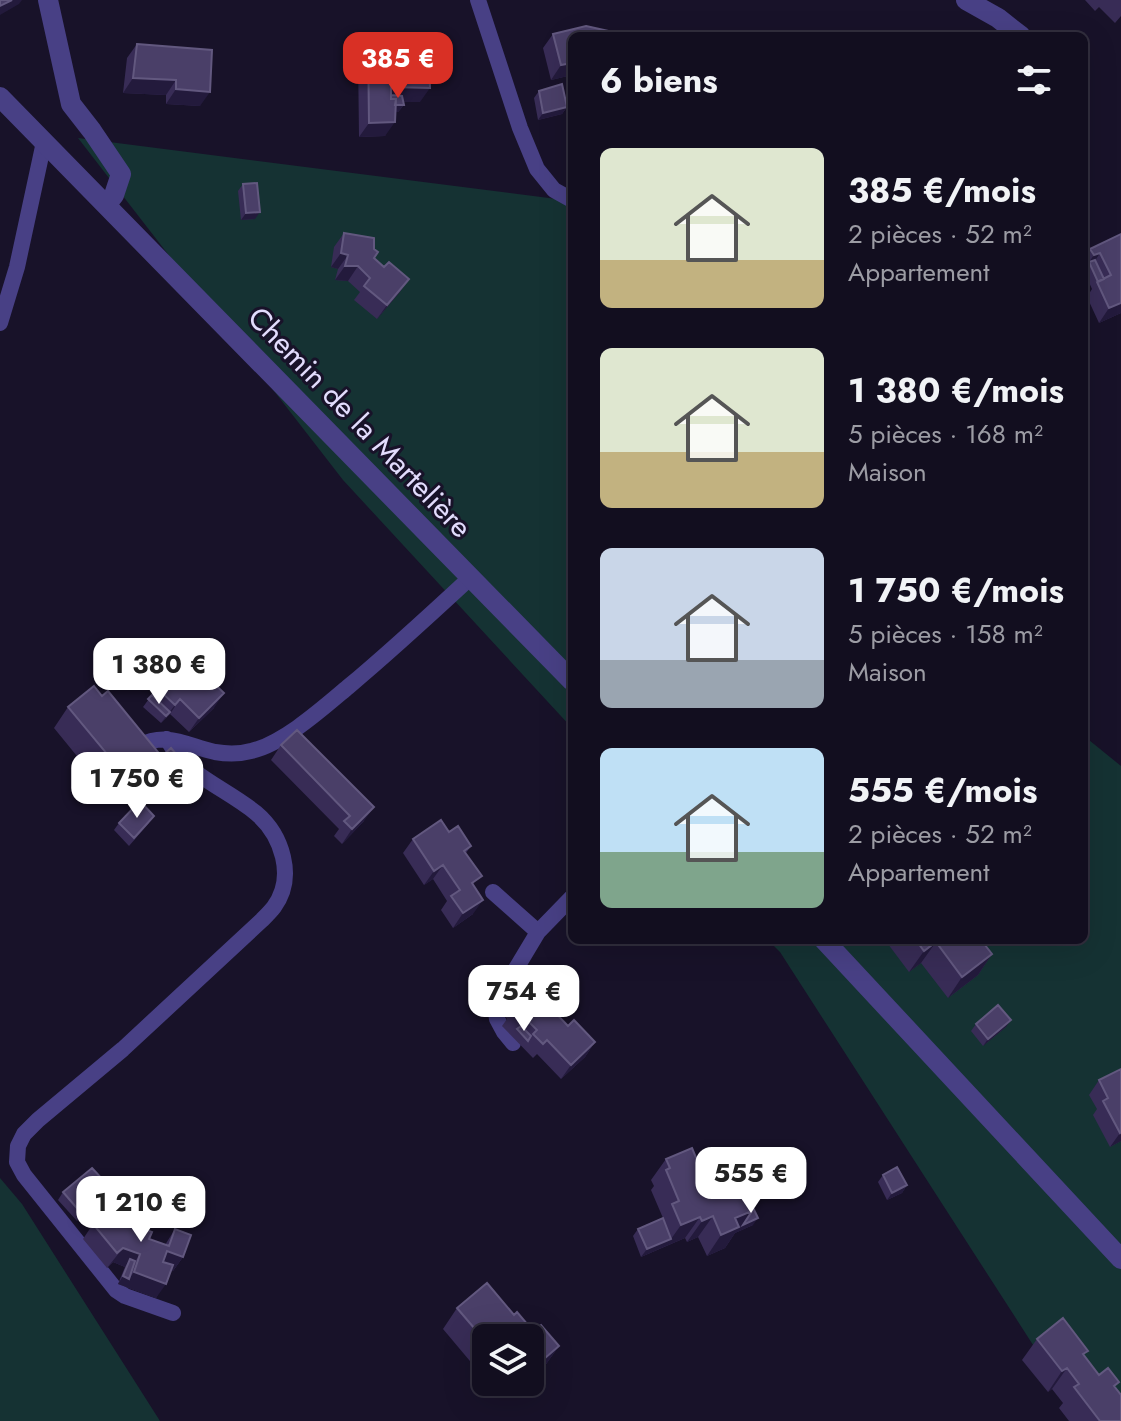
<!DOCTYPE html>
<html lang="fr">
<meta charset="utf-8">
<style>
:root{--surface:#120e1f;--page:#1f1c2c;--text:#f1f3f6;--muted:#9c9ca4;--line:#312e3d;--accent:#d93025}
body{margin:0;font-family:Jost,sans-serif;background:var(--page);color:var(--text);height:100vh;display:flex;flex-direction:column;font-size:30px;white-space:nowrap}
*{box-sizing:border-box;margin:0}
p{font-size:26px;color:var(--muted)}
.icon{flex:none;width:44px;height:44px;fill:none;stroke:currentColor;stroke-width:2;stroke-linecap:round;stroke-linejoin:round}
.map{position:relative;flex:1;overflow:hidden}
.details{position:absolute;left:568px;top:32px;width:520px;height:912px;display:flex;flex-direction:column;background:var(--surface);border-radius:12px;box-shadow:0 8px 32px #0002,0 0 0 2px var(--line)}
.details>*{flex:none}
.buttons{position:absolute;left:472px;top:1324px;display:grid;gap:16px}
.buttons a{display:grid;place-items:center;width:72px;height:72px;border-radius:12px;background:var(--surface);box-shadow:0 8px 32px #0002,0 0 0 2px var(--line);font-size:40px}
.price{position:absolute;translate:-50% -68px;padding:0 18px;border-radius:16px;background:#fff;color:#222;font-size:26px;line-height:52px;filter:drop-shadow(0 2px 4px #0008)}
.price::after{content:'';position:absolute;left:50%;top:48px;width:24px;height:18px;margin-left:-12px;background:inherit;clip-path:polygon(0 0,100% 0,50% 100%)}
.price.active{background:var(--accent);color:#fff}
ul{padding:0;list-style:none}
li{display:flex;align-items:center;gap:24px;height:200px;padding:0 32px}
li span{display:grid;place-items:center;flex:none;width:224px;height:160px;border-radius:12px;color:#555}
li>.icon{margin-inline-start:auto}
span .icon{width:96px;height:96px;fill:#fffc;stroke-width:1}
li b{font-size:34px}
h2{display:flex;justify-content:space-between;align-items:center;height:96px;padding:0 32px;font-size:34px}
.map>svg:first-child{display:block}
.green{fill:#153233}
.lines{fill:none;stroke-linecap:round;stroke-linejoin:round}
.lane{stroke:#484085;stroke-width:16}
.street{stroke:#484085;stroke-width:20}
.wall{fill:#382c56}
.shaded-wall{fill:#231a3c}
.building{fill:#4a3f68;stroke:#62587f;stroke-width:2}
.labels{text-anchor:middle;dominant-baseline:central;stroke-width:6;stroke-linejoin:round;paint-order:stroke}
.street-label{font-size:30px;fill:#e2dcfd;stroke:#181229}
</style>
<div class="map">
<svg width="1121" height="1421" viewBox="0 0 1121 1421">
<rect width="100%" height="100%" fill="#181229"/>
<path class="green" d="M78,138L572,201V728L343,480Z
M1084,736L1121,766V1421H1082L780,952L768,940H1084Z
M0,1178L22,1204L160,1421H0Z"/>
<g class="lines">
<path class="lane" d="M478,0L520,128L537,169L554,190L572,200
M0,323L17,267L44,142
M167,739C172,747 178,757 185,764C207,783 234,795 256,813C282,835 296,877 274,907C271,911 266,916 262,920L123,1049L38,1120L24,1134L18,1146L17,1162L24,1175L116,1290L125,1296L173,1313
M139,746C167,731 187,746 215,752C227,754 240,754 251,751C283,744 323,708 348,687C390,652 430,615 471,577
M493,892L538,932
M513,1043L504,1032L497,1019L495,1006L498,991L514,972L538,932L572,897"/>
<path class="street" d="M48,0L71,104L92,131L121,174L114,195L106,205
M966,0L998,18L1021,36
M0,97L572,681
M824,940L1121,1259"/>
</g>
<path class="wall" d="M1085,0H1121V16L1115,23L1099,7L1095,11Z
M553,34L572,36V75L551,80L543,48Z
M368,41L387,47L420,102H403L404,105L398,112H395L385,136L359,137L358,55Z
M137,44L212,50L200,106L166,104V95L123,93L127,58Z
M539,91L567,107L562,114L538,120L534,98Z
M243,184L255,219L241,220L238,191Z
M344,233L384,267L409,279L399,293L377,319L354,300L360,292L348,281L335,280L338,269L331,267L334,247Z
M1121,234V313L1099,323L1087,297L1092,289L1084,271V258L1090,249Z
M165,685L214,708L189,732L170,714L161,723L143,707L157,688Z
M102,696L158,752L143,773L112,799L54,728L68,707Z
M281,745L364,821L342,844L334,836L339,829L271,760Z
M182,761L177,768L157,788L145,775L150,767Z
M119,823H149L129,846L114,830Z
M449,832L471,846L466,853L474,886L473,914L453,928L441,910L447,901L433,879L424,885L403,853L413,839Z
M885,940H981L992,954L978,975L948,998L921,963L909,972Z
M541,992L537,998L546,1008L568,1026L595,1042L585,1057L561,1079L537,1054L533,1058L502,1026L507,1019L497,1007L507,993Z
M976,1024L1006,1027L983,1046L971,1031Z
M1121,1069V1141L1110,1147L1093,1115L1097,1109L1089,1095L1099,1080Z
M666,1159L704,1177L722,1198L753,1225L735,1233L725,1248L707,1256L698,1237L687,1242L685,1238L641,1257L633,1236L638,1229L663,1218L651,1190L654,1186L651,1180Z
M883,1175L907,1185L902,1193L887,1200L878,1182Z
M99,1189L96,1191L101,1197L96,1204L77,1221L58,1200L63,1192Z
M93,1224H131L149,1239L165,1245L175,1229L183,1257L173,1271L171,1270L156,1298L118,1284L125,1267L113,1262L107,1268L83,1239Z
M457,1308L514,1315L533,1331L559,1346L544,1367L530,1338H486V1368L480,1373L443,1329Z
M1037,1339L1084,1356L1099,1375L1115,1388L1121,1421H1069L1059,1408L1063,1403L1052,1389L1048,1392L1022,1360Z
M499,1382H526L511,1395Z"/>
<path class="shaded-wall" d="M12,0H22L19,4L0,15V6Z
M572,63V75L551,80L561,65Z
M133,78L176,80L166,95L123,93Z
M391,87L430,88L420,102H386Z
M176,89L210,92L200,106L166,104Z
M404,105L398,112L381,113L386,106Z
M567,107L562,114L538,120L543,113Z
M395,122L385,136L359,137L369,123Z
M260,212L255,219L241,220L246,213Z
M341,253L348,255L338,269L331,267Z
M1100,253L1091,267L1089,262L1094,255Z
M345,266H358L348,281L335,280Z
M409,279L399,293L377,319L387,305Z
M1121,303V313L1099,323L1109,308Z
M224,693L214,708L189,732L199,718Z
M180,699L170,714L161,723L175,705Z
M158,752L143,773L112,799L127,778Z
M182,761L177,768L157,788L162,781Z
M374,807L364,821L342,844L352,829Z
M443,865L433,879L424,885L434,871Z
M483,900L473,914L453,928L463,913Z
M936,942L921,963L909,972L924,951Z
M992,954L978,975L948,998L962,977Z
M1011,1020L1006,1027L983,1046L988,1039Z
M595,1042L585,1057L561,1079L571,1065Z
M1121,1132V1141L1110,1147L1120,1133Z
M907,1185L902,1193L887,1200L892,1193Z
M101,1197L96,1204L77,1221L82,1214Z
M752,1211L758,1218L753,1225L735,1233L725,1248L707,1256L721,1235L735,1218Z
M713,1216L698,1237L687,1242L702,1221Z
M700,1217L685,1238L666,1246L681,1225Z
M671,1239L666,1246L641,1257L647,1249Z
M123,1248L140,1254L130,1269V1259L125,1267L113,1262L107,1268Z
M167,1251L183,1257L173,1271L157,1265Z
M134,1272L166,1284L156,1298L118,1284L123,1276L129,1279Z
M559,1346L544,1367L530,1379V1371Z
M1067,1368L1052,1389L1048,1392L1062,1371Z
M520,1382H526L511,1395Z"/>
<path class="building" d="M0,0H12L0,6Z
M586,26L631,36H572V63L561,65L553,34Z
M387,40V53L429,51L430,88L391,87V99H396L395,122L369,123L368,41Z
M137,44L212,50L210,92L176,89V80L133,78Z
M387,47H424V52L387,53Z
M562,84L567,107L543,113L539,91Z
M391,95L402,96L404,105H395L396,99H391Z
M257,183L260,212L246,213L243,184Z
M344,233L374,238V249L378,252L374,258L384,267L389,262L409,279L387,305L364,286L370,278L358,266H345L348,255L341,253Z
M1121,234V303L1109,308L1097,282L1111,275L1100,253L1094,255L1090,249Z
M1095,260L1104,279L1098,282L1089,262Z
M186,664L200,679L204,674L224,693L199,718L180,699L175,705L157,688L163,682L165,685Z
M94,686L102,696L108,691L158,752L127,778L68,707Z
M152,695L170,712L166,716L148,699Z
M297,730L374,807L352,829L344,821L350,816L281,745Z
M171,748L182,761L162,781L150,767Z
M140,801L154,816L134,838L119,823Z
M441,820L449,832L458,826L471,846L464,851L482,876L472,883L483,900L463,913L451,896L460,890L443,865L434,871L413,839Z
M916,940H981L992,954L962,977L936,942L924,951Z
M525,975L541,992L536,997L546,1008L549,1006L568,1026L574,1020L595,1042L571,1065L547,1040L543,1044L533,1034L537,1030L526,1019L522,1022L512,1012L518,1006L507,993Z
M998,1005L1011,1020L988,1039L976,1024Z
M521,1026L531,1036L528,1041L517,1029Z
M1121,1069V1132L1120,1133L1103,1101L1108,1098L1099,1080Z
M692,1148L704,1177L712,1174L722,1198L744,1189L752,1211L735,1218L739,1227L721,1235L713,1216L702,1221L700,1217L681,1225L672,1204L679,1201L666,1170L670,1168L666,1159Z
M897,1167L907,1185L892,1193L883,1175Z
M92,1168L104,1181L95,1190L101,1197L82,1214L63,1192Z
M747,1197H748L758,1218L743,1225L752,1211Z
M116,1205L131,1224L152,1232L149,1239L169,1246L175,1229L191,1235L183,1257L167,1251L163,1262L173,1265L166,1284L134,1272L140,1254L123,1248L117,1253L93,1224Z
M663,1218L671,1239L647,1249L638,1229Z
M130,1259L135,1261L129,1279L123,1276Z
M487,1283L514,1315L517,1312L533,1331L541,1325L559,1346L530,1371V1338H486V1342L457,1308Z
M1063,1318L1088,1351L1083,1354L1099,1375L1108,1368L1119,1382L1114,1386L1121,1395V1421H1100L1074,1387L1079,1384L1067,1368L1062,1371L1037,1339Z"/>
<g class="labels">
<g class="street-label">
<text transform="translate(360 422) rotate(46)">Chemin de la Martelière</text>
</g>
</g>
</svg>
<div class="buttons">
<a><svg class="icon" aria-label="layers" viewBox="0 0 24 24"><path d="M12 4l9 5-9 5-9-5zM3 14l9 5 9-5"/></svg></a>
</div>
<b class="price active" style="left:398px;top:100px">385 €</b>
<b class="price" style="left:159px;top:706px">1 380 €</b>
<b class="price" style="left:137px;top:820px">1 750 €</b>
<b class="price" style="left:524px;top:1033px">754 €</b>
<b class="price" style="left:751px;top:1215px">555 €</b>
<b class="price" style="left:141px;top:1244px">1 210 €</b>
<section class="details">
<h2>6 biens<svg class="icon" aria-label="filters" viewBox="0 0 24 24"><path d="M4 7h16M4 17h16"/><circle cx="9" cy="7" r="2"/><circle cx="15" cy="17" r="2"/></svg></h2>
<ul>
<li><span style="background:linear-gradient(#dfe7d0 70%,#c2b280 0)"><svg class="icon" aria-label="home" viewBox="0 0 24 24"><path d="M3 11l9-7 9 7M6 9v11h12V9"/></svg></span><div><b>385 €/mois</b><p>2 pièces · 52 m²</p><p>Appartement</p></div></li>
<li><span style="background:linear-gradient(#dfe7d0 65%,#c2b280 0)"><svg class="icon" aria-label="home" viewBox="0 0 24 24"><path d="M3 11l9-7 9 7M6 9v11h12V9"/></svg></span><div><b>1 380 €/mois</b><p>5 pièces · 168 m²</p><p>Maison</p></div></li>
<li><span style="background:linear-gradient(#c9d6e8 70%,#9aa5b1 0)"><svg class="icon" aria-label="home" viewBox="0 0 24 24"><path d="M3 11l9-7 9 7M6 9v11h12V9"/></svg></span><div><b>1 750 €/mois</b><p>5 pièces · 158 m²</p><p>Maison</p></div></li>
<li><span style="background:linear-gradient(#bfe0f5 65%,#7fa58c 0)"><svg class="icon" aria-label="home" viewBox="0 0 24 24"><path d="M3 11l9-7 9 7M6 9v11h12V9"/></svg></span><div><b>555 €/mois</b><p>2 pièces · 52 m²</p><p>Appartement</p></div></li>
</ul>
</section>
</div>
